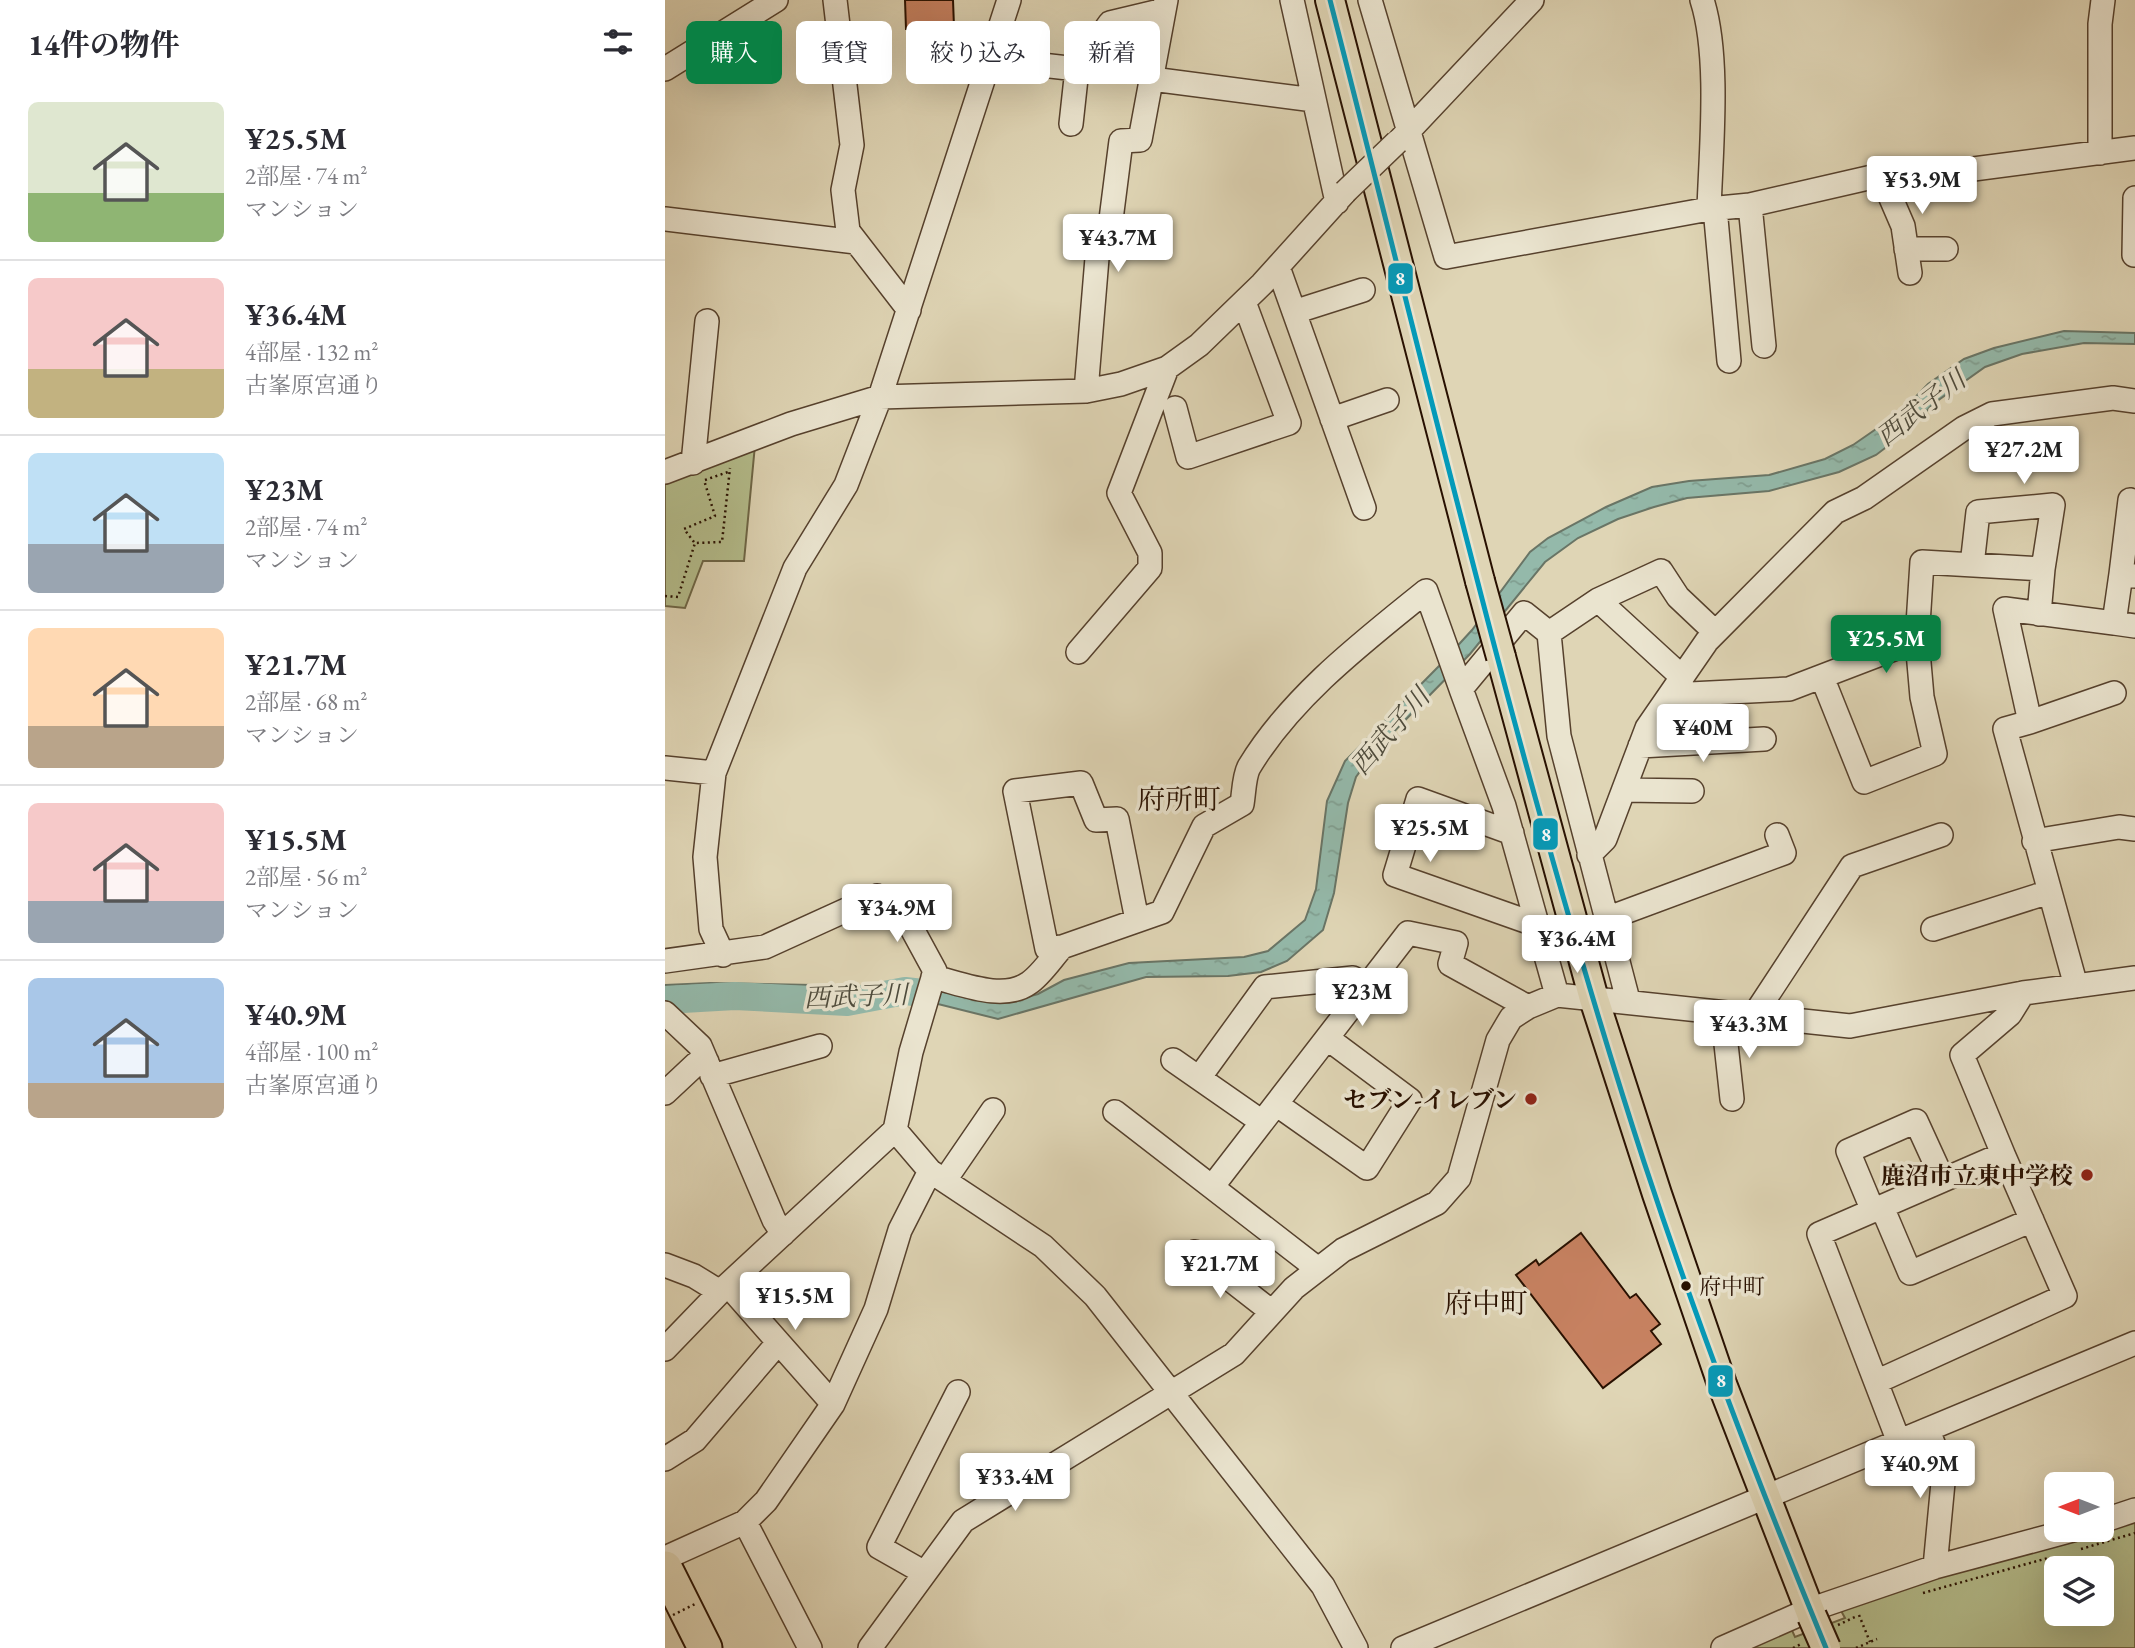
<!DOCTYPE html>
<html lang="ja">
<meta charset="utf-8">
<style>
:root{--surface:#fff;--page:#f2f2f3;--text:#2b2b33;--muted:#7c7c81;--line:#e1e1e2;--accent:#0b8043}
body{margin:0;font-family:"EB Garamond","Noto Serif JP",serif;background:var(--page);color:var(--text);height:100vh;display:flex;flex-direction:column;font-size:26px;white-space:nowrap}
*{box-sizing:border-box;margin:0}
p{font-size:23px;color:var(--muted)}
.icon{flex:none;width:38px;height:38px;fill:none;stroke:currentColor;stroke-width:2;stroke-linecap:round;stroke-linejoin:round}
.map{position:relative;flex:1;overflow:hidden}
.side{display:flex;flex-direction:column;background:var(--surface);width:665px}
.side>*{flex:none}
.guide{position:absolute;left:21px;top:21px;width:665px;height:63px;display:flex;gap:14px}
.needle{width:46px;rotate:270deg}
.fabs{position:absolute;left:1379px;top:1472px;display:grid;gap:14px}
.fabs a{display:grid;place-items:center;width:70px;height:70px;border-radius:10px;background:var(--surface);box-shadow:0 7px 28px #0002;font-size:35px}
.price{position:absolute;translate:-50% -60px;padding:0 16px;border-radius:7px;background:#fff;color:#222;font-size:23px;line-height:46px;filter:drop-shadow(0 2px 4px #0008)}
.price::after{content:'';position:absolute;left:50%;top:42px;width:21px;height:16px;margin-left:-10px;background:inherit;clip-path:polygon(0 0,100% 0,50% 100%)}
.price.on{background:var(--accent);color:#fff}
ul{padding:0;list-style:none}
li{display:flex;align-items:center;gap:21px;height:175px;padding:0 28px}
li+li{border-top:2px solid var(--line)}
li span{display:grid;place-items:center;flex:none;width:196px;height:140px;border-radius:10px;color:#555}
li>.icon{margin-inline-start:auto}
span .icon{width:84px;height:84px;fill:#fffc;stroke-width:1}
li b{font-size:30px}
h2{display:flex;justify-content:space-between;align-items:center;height:84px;padding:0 28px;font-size:30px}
.chip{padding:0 24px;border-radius:10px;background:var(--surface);box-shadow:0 7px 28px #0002;font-size:24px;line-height:63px}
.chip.on{background:var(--accent);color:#fff}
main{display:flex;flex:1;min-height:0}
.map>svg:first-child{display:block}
.park{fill:#b4bd8c;stroke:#6e6646;stroke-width:2;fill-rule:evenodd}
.water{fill:url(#water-ripples);stroke:#697566;stroke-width:2}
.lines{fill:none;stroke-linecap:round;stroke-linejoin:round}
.river{stroke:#94b9aa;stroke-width:28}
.building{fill:#c88262;stroke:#281000;stroke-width:2}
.minor-casing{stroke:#56412d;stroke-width:26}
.major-casing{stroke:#281000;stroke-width:32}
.highway-casing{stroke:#281000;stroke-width:37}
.path{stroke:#281000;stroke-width:2.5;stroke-dasharray:2 3.5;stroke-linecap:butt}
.minor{stroke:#eae4cf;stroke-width:23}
.major{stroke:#dfd5b5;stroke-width:28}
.highway{stroke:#dfd5b5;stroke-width:33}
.minor-bridge-casing{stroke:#56412d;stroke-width:26;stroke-linecap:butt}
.major-bridge-casing{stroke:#281000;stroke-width:32;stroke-linecap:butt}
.path-bridge{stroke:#281000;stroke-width:2.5;stroke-dasharray:2 3.5;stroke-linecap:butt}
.minor-bridge{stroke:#eae4cf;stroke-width:23}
.major-bridge{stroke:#dfd5b5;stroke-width:28}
.bus-1-casing{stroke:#eae4cf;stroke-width:10}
.bus-1{stroke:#049ab9;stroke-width:5}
.poi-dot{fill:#8f2418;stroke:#eae4cf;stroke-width:2.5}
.bus-dot{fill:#281000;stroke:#eae4cf;stroke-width:2.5}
.labels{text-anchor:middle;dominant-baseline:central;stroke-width:7;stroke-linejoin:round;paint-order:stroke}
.bus-label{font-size:22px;fill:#281000;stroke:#eae4cf;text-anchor:start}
.poi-label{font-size:24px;font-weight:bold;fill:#281000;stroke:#eae4cf;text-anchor:end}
.water-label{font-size:26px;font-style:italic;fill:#4e4b3c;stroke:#eae4cf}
.quarter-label{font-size:28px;fill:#281000;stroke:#eae4cf}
.line-badge{stroke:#eae4cf;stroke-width:2.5}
.badge-label{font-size:19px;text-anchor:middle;font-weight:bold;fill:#fff}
</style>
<main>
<section class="side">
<h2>14件の物件<svg class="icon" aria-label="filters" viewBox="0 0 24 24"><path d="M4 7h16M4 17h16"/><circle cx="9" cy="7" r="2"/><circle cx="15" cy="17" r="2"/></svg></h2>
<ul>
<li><span style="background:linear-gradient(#dfe7d0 65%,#8fb573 0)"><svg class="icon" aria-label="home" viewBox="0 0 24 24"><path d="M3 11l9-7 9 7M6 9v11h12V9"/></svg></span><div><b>¥25.5M</b><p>2部屋 · 74 m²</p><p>マンション</p></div></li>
<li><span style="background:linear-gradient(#f6c9c9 65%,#c2b280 0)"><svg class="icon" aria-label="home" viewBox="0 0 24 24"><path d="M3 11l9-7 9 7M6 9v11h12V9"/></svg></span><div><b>¥36.4M</b><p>4部屋 · 132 m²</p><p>古峯原宮通り</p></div></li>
<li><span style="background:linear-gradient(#bfe0f5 65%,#9aa5b1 0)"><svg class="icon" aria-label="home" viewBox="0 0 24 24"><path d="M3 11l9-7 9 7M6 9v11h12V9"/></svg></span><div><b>¥23M</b><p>2部屋 · 74 m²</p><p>マンション</p></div></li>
<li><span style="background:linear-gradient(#ffd9b3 70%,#b9a48a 0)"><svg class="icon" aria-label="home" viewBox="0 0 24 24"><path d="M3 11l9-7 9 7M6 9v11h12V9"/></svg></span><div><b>¥21.7M</b><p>2部屋 · 68 m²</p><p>マンション</p></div></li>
<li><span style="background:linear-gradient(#f6c9c9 70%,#9aa5b1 0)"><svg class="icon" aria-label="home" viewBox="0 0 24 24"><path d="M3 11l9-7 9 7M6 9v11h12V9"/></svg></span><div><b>¥15.5M</b><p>2部屋 · 56 m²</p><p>マンション</p></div></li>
<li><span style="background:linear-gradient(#a9c7e8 75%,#b9a48a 0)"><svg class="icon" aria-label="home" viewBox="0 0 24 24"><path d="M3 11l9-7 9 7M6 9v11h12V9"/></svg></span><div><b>¥40.9M</b><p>4部屋 · 100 m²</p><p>古峯原宮通り</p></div></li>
</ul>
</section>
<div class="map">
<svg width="1470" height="1648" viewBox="0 0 1470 1648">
<defs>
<pattern id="water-ripples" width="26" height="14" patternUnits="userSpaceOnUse" patternTransform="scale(1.75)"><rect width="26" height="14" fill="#94b9aa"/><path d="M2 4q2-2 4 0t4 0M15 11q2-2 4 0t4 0" fill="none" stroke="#809e90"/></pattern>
</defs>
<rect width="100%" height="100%" fill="#dfd5b5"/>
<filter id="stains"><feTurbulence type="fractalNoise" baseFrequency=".00286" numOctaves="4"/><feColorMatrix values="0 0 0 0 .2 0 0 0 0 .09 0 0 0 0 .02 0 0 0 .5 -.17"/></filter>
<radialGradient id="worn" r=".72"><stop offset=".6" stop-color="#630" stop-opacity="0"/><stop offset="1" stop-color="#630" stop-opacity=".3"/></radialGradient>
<path class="park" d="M90,445L79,561H38L20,608L0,606V477Z
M1470,1514V1648H1078L1125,1626L1130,1637L1180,1618L1174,1607L1422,1530H1437ZM1391,1568H1437V1614H1391Z"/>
<path class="water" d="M1399,331L1470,333V344L1419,343L1357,354L1320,367L1268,404L1245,429L1211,455L1174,472L1104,491L1022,498L989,507L953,519L913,538L880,562L805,654L709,752L691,777L683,803L669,893L658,930L622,961L596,972L563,976L481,977L333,1019L241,996L211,995L182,1002L136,995L0,1005V985L45,983L251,987L329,1001L351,1000L373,994L399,980L464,963L579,957L603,951L640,920L651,889L662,801L680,761L775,665L807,630L865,552L883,538L941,507L987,487L1024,481L1104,475L1160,459L1188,445L1237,411L1263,384L1299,359L1329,348Z"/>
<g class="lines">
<path class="river" d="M0,1000L70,996L182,1002L240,991L258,993"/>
</g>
<path class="building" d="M240,0H288L289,27L241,29Z
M916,1233L965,1298L971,1294L995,1324L986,1331L996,1344L938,1388L851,1275L871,1260L874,1265Z"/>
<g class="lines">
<g class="minor-casing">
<path id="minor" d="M170,0L187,145L178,190L183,231L244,310
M627,0L672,202
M705,0L781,257L1044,209L1085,205L1216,175L1293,171L1470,148
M1037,0C1055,56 1046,149 1044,209
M324,59L412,69L406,124
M0,69L111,0
M412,69L445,23L499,10
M487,79L649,100
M735,140L867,0
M1435,153V24L1438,0
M1216,175L1238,226L1245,273
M1085,205L1099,346
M1050,208L1064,361
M0,219L191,242
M1241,249H1281
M1469,255L1470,198
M613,267L699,508
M629,312L698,290
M421,391L433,246L443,243L456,141L475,140L501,0
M510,408L523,457L624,423L579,302
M667,419L722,400
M28,463L42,321
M0,472L126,424L215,397L421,391L456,384L502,368L534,345L597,284L680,192
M1307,565L1313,512L1388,505L1378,569
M1456,574L1465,500
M933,600L1017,677
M1449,623L1470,626
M884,633L933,600L996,571L1013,597L1050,632
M413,652L485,568V553L454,493L502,368
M1157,677L1199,782L1270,754L1257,697L1252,640
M1449,693L1365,722L1340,609L1449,623L1456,574L1470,576
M1005,695L1124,689L1252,640L1257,562L1378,569L1374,614
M1365,722L1340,729L1411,986
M975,746L1099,739
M0,768L49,773
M959,790L1027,791
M847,833L753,799L730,875L872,925
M1369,841L1454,827L1470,829
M924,855L940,839L982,728L1042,641L1170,512L1199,498L1299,428L1327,414L1448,398L1470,401
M941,919L1119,853L1112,835
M472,920L452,819L431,820L416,783L350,791L382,949L397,947L497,912L539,826L577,804C579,792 579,776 584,767C627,696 698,642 761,591L796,689
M1268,929L1384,892
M58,955L46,929L40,857L49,773L130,568L181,485L215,397L344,0
M0,961L100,947L212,896L239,914L270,971L246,1052L230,1130L55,1292L0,1349
M268,977C295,983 338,1002 364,983C376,975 387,958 397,947
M892,995L839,806L796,689L859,613L884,633L894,736L963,1000
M0,1013L35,1046L109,1220L118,1234
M508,1060L597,1122
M47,1076L155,1046
M534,1078L600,987L688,978L702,986
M0,1093L31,1064L42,1062
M1067,1099L1060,1035L1090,1014L1187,866L1276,835
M611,1104L702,1168L745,1100L662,1038
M450,1112L653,1269
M230,1130L265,1171L378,1246L430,1296L658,1586L691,1648
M280,1180L328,1110
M547,1187L743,933L791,943L785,964L863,1007
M1217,1207L1245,1273L1367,1220
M1208,1211L1183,1151L1251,1121L1278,1180
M530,1252L607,1312
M0,1265L29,1276L55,1292
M63,1285L168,1404
M1211,1382L1400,1296L1338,1154
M1263,1430L1279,1472L1270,1567
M1234,1442L1154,1234L1338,1154L1297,1055L1345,1014L1358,993
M0,1459L30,1440L112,1344
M1437,1521L1470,1510
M80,1522L145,1648
M0,1558L80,1522L101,1501L168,1404L211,1309L235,1230L265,1171
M258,1572L214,1547L293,1392
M205,1648L298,1521L569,1354L629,1288L678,1250L772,1203L794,1178L833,1040L846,1018L863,1007L892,995L1185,1026L1358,993L1470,978
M738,1648L1470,1343
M1058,1648L1144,1610L1270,1567L1408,1530"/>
</g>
<g class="major-casing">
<path id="major" d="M665,0L815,581
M836,657L929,999L992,1194L1057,1384L1147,1616"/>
</g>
<g class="highway-casing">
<path id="highway" d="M0,1568L40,1648"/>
</g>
<path class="path" d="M40,480L63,472
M29,542L19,529L50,516L39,480
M0,596L13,597L30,543L57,542L65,468
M1416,1549L1470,1533
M1258,1593L1383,1558
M1194,1615L1205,1642
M1173,1625L1192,1616
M1128,1648L1136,1644
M1191,1648L1212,1639"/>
<use href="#minor" class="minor"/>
<use href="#major" class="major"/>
<use href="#highway" class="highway"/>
<g class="minor-bridge-casing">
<path id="minor-bridge" d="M680,192L732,142"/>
</g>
<g class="major-bridge-casing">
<path id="major-bridge" d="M815,581L836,657
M1147,1616L1161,1648"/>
</g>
<path class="path-bridge" d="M8,1615L30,1604"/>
<use href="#minor-bridge" class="minor-bridge"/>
<use href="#major-bridge" class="major-bridge"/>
<g class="bus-1-casing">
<path id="bus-1" d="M665,0C765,388 855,781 979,1162C1033,1326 1095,1488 1161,1648"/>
</g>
<use href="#bus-1" class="bus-1"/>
</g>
<g class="poi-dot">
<circle cx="866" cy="1099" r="7"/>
<circle cx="1422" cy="1175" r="7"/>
</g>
<circle class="bus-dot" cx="1021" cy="1286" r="6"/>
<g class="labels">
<g class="bus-label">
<text x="1034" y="1286">府中町</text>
</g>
<g class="poi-label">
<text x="852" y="1099">セブン-イレブン</text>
<text x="1408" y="1175">鹿沼市立東中学校</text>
</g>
<g class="water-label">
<text transform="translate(1256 408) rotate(-38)">西武子川</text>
<text transform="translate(725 731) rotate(-49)">西武子川</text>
<text transform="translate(191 996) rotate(-2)">西武子川</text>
</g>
<g class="quarter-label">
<text x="514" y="799">府所町</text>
<text x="821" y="1303">府中町</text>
</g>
</g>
<g class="line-badge">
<rect x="722" y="262" width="27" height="33" rx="7" fill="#049ab9"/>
<rect x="867" y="817" width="27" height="34" rx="7" fill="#049ab9"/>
<rect x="1042" y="1364" width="27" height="34" rx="7" fill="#049ab9"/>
</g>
<g class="badge-label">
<text x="735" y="285">8</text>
<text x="881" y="841">8</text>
<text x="1056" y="1387">8</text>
</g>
<rect width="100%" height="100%" filter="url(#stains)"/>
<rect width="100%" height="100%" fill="url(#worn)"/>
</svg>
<div class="fabs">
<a><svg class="needle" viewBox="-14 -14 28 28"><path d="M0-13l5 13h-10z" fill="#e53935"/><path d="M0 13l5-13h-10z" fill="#7c7c81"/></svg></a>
<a><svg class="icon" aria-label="layers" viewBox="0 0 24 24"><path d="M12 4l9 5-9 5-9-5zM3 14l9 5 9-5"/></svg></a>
</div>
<b class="price" style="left:1257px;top:216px">¥53.9M</b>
<b class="price" style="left:453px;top:274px">¥43.7M</b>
<b class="price" style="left:1359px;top:486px">¥27.2M</b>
<b class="price on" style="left:1221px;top:675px">¥25.5M</b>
<b class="price" style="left:1038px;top:764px">¥40M</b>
<b class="price" style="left:765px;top:864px">¥25.5M</b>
<b class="price" style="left:232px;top:944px">¥34.9M</b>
<b class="price" style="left:912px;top:975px">¥36.4M</b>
<b class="price" style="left:697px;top:1028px">¥23M</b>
<b class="price" style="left:1084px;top:1060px">¥43.3M</b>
<b class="price" style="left:555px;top:1300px">¥21.7M</b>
<b class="price" style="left:130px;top:1332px">¥15.5M</b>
<b class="price" style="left:1255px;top:1500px">¥40.9M</b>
<b class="price" style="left:350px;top:1513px">¥33.4M</b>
<div class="guide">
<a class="chip on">購入</a>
<a class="chip">賃貸</a>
<a class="chip">絞り込み</a>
<a class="chip">新着</a>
</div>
</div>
</main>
